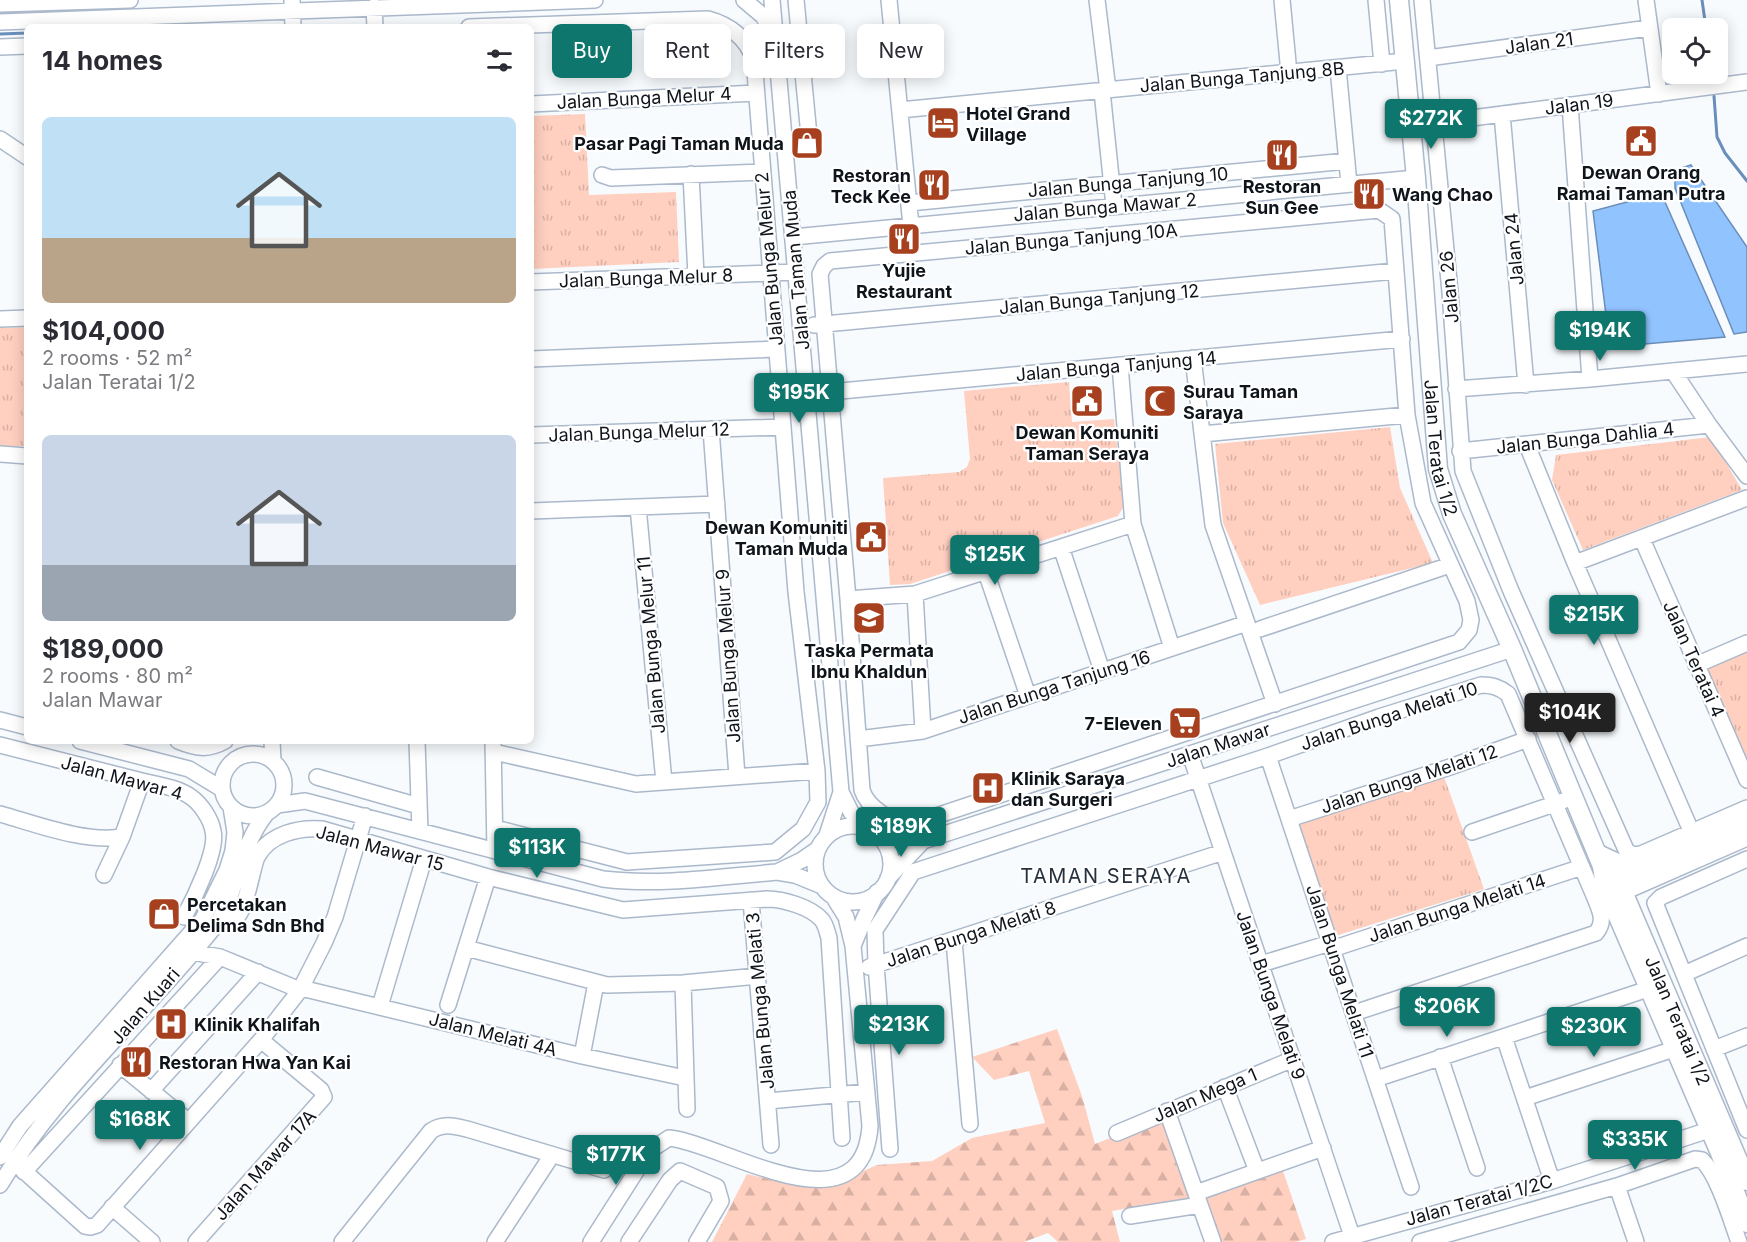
<!DOCTYPE html>
<meta charset="utf-8">
<style>
:root{--surface:#fff;--page:#f7f7f7;--text:#2b2b33;--muted:#7c7c81;--accent:#0f766e}
body{margin:0;font-family:Inter,sans-serif;background:var(--page);color:var(--text);height:100vh;display:flex;flex-direction:column;font-size:22px;white-space:nowrap}
*{box-sizing:border-box;margin:0}
p{font-size:20px;color:var(--muted)}
.icon{flex:none;width:33px;height:33px;fill:none;stroke:currentColor;stroke-width:2;stroke-linecap:round;stroke-linejoin:round}
.map{position:relative;flex:1;overflow:hidden}
.panel{position:absolute;left:24px;top:24px;width:510px;height:720px;display:flex;flex-direction:column;background:var(--surface);border-radius:9px;box-shadow:0 3px 15px #0003}
.panel>*{flex:none}
.top-card{position:absolute;left:552px;top:24px;width:570px;height:54px;display:flex;gap:12px}
.fabs{position:absolute;left:1662px;top:18px;display:grid;gap:12px}
.fabs a{display:grid;place-items:center;width:66px;height:66px;border-radius:9px;background:var(--surface);box-shadow:0 3px 15px #0003;font-size:30px}
.price{position:absolute;translate:-50% -51px;padding:0 14px;border-radius:6px;background:var(--accent);color:#fff;font-size:20px;line-height:39px;filter:drop-shadow(0 2px 3px #0008)}
.price::after{content:'';position:absolute;left:50%;top:36px;width:18px;height:14px;margin-left:-9px;background:inherit;clip-path:polygon(0 0,100% 0,50% 100%)}
.price.active{background:#222;color:#fff}
ul{padding:0;list-style:none}
li{display:grid;align-content:center;gap:12px;height:318px;padding:0 18px}
li span{display:grid;place-items:center;height:186px;border-radius:9px;color:#555}
li>.icon{margin-inline-start:auto}
span .icon{width:108px;height:108px;fill:#fffc;stroke-width:1}
li b{font-size:26px}
h2{display:flex;justify-content:space-between;align-items:center;height:72px;padding:0 18px;font-size:26px}
.chip{padding:0 21px;border-radius:9px;background:var(--surface);box-shadow:0 3px 15px #0003;font-size:21px;line-height:54px}
.chip.active{background:var(--accent);color:#fff}
.map>svg:first-child{display:block}
.forest{fill:url(#forest-firs)}
.park{fill:url(#park-tufts)}
.water{fill:#91c3ff;stroke:#6a8eba;stroke-width:1.5}
.lines{fill:none;stroke-linecap:round;stroke-linejoin:round}
.stream{stroke:#6a8eba;stroke-width:3}
.minor-casing{stroke:#abb9cb;stroke-width:18}
.major-casing{stroke:#abb9cb;stroke-width:21}
.minor{stroke:#fff;stroke-width:15}
.major{stroke:#fff;stroke-width:18}
.labels{text-anchor:middle;dominant-baseline:central;stroke-width:4.5;stroke-linejoin:round;paint-order:stroke}
.street-label{font-size:18px;fill:#0f141a;stroke:#fff}
.poi-label{font-size:18px;font-weight:bold;fill:#0f141a;stroke:#fff;text-anchor:start}
.neighbourhood-label{font-size:20px;letter-spacing:1.5px;fill:#26313e;stroke:#fff}
</style>
<div class="map">
<svg width="1747" height="1242" viewBox="0 0 1747 1242">
<defs>
<pattern id="forest-firs" width="22" height="20" patternUnits="userSpaceOnUse" patternTransform="scale(1.5)"><rect width="22" height="20" fill="#ffcfc0"/><path d="M5 1l3.5 6h-7zM16 11l3.5 6h-7z" fill="#d9b1a4"/></pattern>
<pattern id="park-tufts" width="24" height="20" patternUnits="userSpaceOnUse" patternTransform="scale(1.5)"><rect width="24" height="20" fill="#ffcfc0"/><path d="M3 7l-1-3M5 7V3M7 7l1-3M15 17l-1-3M17 17v-4M19 17l1-3" fill="none" stroke="#d9b1a4"/></pattern>
</defs>
<rect width="100%" height="100%" fill="#f8fbfe"/>
<path class="forest" d="M1057,1029L1082,1096L1095,1144L1161,1118L1191,1198L1112,1211L1120,1242H1058L1048,1233L1024,1242H712L747,1174L801,1187L831,1185L877,1165L932,1161L972,1138L1045,1123L1029,1071L994,1080L972,1057Z
M1282,1168L1306,1239L1296,1242H1218L1203,1195Z"/>
<path class="park" d="M585,114L589,195L676,192L679,262L531,269V116Z
M27,327V446H0V328Z
M1069,382L1072,422L1114,419L1124,506L1118,516L910,584L890,585L883,478L959,472L967,467L970,459L964,391Z
M1390,427L1400,488L1433,563L1260,605L1223,523L1215,444Z
M1711,437L1742,490L1583,550L1552,480L1556,455Z
M1747,648V769L1701,668Z
M1443,774L1484,889L1329,938L1295,824Z"/>
<path class="water" d="M1691,165L1747,247V332L1734,334L1675,188V170Z
M1661,193L1725,337L1610,347L1593,211Z"/>
<g class="lines">
<path class="stream" d="M1702,0L1706,28
M0,34L27,33
M1714,96L1717,137L1725,153L1747,181"/>
<g class="minor-casing">
<path id="minor" d="M292,0L293,27
M744,0L763,16L773,34
M772,0L841,792L851,812L867,829
M796,0L810,146
M889,0L911,226
M1097,0L1108,90
M1282,0L1289,73
M1376,0L1382,64
M1422,0L1450,292L1463,471L1511,591L1627,852L1634,855L1641,854L1747,808
M1646,0L1659,94
M0,4L130,0
M374,7L375,27
M0,22L595,0
M469,27L708,19C730,25 746,38 754,59L796,592L817,771L818,802L803,829L775,852L627,862L495,828
M0,47L27,46
M1428,58L1649,28
M1338,68L1349,184
M1102,91L1114,206
M531,104L756,93
M1570,105L1590,379
M900,110L1405,61
M1502,114L1526,385
M1411,126L1747,82
M0,139L27,157
M691,174L696,276
M602,175L611,178L762,172
M909,203L1347,161
M1379,210L1392,219L1407,415L1423,503L1467,601L1471,620L1469,630L1459,642L909,825C892,823 867,807 862,790L848,599L820,274L824,266L830,261Z
M793,237L1416,178
M531,282L796,272
M0,319L27,318
M814,325L1396,271
M1193,358L1213,525L1275,704
M531,359L776,349
M1120,365L1133,524L1172,648
M1673,371L1709,425L1747,476
M1456,389L1590,379L1747,364
M830,392L1402,339
M711,429L737,776
M1202,434L1407,415
M531,435L783,427
M1527,445L1575,563L1692,833
M1460,451L1709,425
M0,454L27,456
M638,507L664,782
M531,511L717,504
M1642,539L1747,780
M1061,547L1102,671
M1575,563L1747,498
M986,572L1028,696
M915,594L923,731
M848,599L915,594L1133,524
M1260,629L1450,565
M1696,665L1747,643
M0,720L27,727
M858,739L923,731L1247,623
M80,741L189,769L222,789
M178,741C196,748 207,751 225,741
M272,741L273,761
M417,741L420,831
M493,741L495,851
M0,745C45,756 89,768 134,779C151,784 176,786 191,797C201,804 211,819 213,831C218,850 194,899 184,917
M494,752L636,784L817,771
M222 785a31 31 0 1 1 62 0a31 31 0 1 1-62 0Z
M1190,754L1352,1236
M1268,756L1411,1187
M317,777L419,806
M277,805L305,801L603,879C661,886 719,877 777,872L795,875L822,886
M0,814C36,824 85,843 122,837
M1289,819L1450,767L1528,739
M815 864a38 38 0 1 1 76 0a38 38 0 1 1-76 0Z
M1472,832L1563,801
M827,835L841,792
M881,839L906,842L923,841L1512,649
M1595,851L1623,864L1646,866
M1747,859L1661,897L1655,903L1747,1130
M777,872L802,860L818,849
M104,875L122,837L142,781
M888,878L923,841
M1608,884L1747,823
M1615,896L1747,838
M751,900L771,1145
M219,921C222,921 225,923 228,923C246,922 251,870 257,857C269,834 299,827 322,829L488,877L623,910L767,899C783,899 811,907 822,920C826,925 827,932 829,938L842,1138
M954,941L970,1124
M853,946L864,919L877,892
M466,948L607,985L683,983L758,976
M1332,949L1582,867
M192,952L220,957L300,990
M1261,964L1330,943
M869,967L1223,852
M1684,974L1747,946
M683,983L687,1109
M301,988L582,1056L685,1078
M448,1005L488,877
M380,1006L424,859
M1504,1037L1552,1181
M1714,1049L1747,1036
M582,1056L596,983
M1440,1057L1477,1168
M120,1065L188,1121
M1376,1079L1648,989
M1225,1087L1257,1171
M151,1091L258,972
M1525,1098L1674,1049
M768,1101L867,1092
M1167,1111L1213,1242
M1117,1133L1293,1059
M890,1149L876,964L875,930L913,872L1268,756L1379,717L1481,685C1492,685 1499,687 1508,694L1595,898C1600,911 1606,921 1596,933L1354,1013
M0,1157L20,1126L203,919L227,870L233,851L235,832L231,807
M14,1162L85,1226L91,1227L97,1225L261,1040L300,990L324,943L335,917L365,816
M24,1172L220,957
M0,1185C59,1086 149,1011 219,921C238,886 241,845 266,814
M1617,1186L1636,1242
M1196,1193L1323,1148
M112,1207L152,1242
M1130,1216L1200,1205
M196,1242L324,1097L321,1090L261,1040
M342,1242L431,1131C443,1123 454,1126 467,1129L604,1170
M495,1242L552,1155
M591,1242L649,1151L669,1138C723,1143 862,1236 870,1126L853,946L846,917L833,896
M629,1242L670,1180L680,1171L717,1187L721,1201L697,1242
M1333,1242L1552,1181L1709,1130
M1420,1242L1617,1186L1695,1159L1702,1160C1718,1175 1731,1220 1739,1242"/>
</g>
<g class="major-casing">
<g id="major">
<path id="s1" d="M1399,0L1416,178L1438,469L1452,514L1512,649L1602,866L1605,886L1610,898L1720,1153L1747,1223"/>
<path id="s2" d="M1602,866L1618,880L1747,1181"/>
</g>
</g>
<use href="#minor" class="minor"/>
<use href="#major" class="major"/>
</g>
<defs>
<g id="hotel-square" transform="scale(1.725)"><rect x="-9" y="-9" width="18" height="18" rx="4" fill="#a7401e" stroke="#fff"/><path d="M-6-4.5h1.5V1H6V5H4.5V3h-9V5H-6ZM-4 0a1.8 1.8 0 1 1 3.6 0ZM.5 0V-2.5h3Q6-2.5 6 0Z" fill="#fff"/></g>
<g id="civic-square" transform="scale(1.725)"><rect x="-9" y="-9" width="18" height="18" rx="4" fill="#a7401e" stroke="#fff"/><path d="M-.6-6.5H3V-4.5H.6V-3L4-1V1h2V6H-6V1h2V-1L-.6-3ZM-1.2 2.5V6h2.4V2.5Z" fill="#fff"/></g>
<g id="shop-square" transform="scale(1.725)"><rect x="-9" y="-9" width="18" height="18" rx="4" fill="#a7401e" stroke="#fff"/><path d="M-5-2.5h2.3a2.7 3.5 0 0 1 5.4 0H5L5.5 6h-11ZM-1.5-2.5h3a1.5 2.3 0 0 0-3 0Z" fill="#fff"/></g>
<g id="restaurant-square" transform="scale(1.725)"><rect x="-9" y="-9" width="18" height="18" rx="4" fill="#a7401e" stroke="#fff"/><path d="M-5-6h1v4h1v-4h1v4h1v-4h1v5L-1.5 .5V6h-2V.5L-5-1ZM5-6V6H3V1.5H1.5Q1.5-4 5-6Z" fill="#fff"/></g>
<g id="mosque-square" transform="scale(1.725)"><rect x="-9" y="-9" width="18" height="18" rx="4" fill="#a7401e" stroke="#fff"/><path d="M3.5-4.9A6 6 0 1 0 3.5 4.9A5 5 0 1 1 3.5-4.9Z" fill="#fff"/></g>
<g id="school-square" transform="scale(1.725)"><rect x="-9" y="-9" width="18" height="18" rx="4" fill="#a7401e" stroke="#fff"/><path d="M0-5L7-2L0 1L-7-2ZM-4 1L0 2.5L4 1V4Q0 6-4 4Z" fill="#fff"/></g>
<g id="supermarket-square" transform="scale(1.725)"><rect x="-9" y="-9" width="18" height="18" rx="4" fill="#a7401e" stroke="#fff"/><path d="M-6-5.5h2.5l.6 2H6L4.5 2H-2.5L-4.4-4H-6ZM-1.5 3.2a1.3 1.3 0 1 0 .1 0ZM3 3.2a1.3 1.3 0 1 0 .1 0Z" fill="#fff"/></g>
<g id="hospital-square" transform="scale(1.725)"><rect x="-9" y="-9" width="18" height="18" rx="4" fill="#a7401e" stroke="#fff"/><path d="M-5-5h3v3.5h4V-5h3V5h-3V1.5h-4V5h-3Z" fill="#fff"/></g>
</defs>
<g fill-rule="evenodd">
<use href="#hotel-square" x="943" y="123"/>
<use href="#civic-square" x="1641" y="141"/>
<use href="#shop-square" x="807" y="143"/>
<use href="#restaurant-square" x="1282" y="155"/>
<use href="#restaurant-square" x="934" y="185"/>
<use href="#restaurant-square" x="1369" y="194"/>
<use href="#restaurant-square" x="904" y="239"/>
<use href="#civic-square" x="1087" y="401"/>
<use href="#mosque-square" x="1160" y="401"/>
<use href="#civic-square" x="871" y="537"/>
<use href="#school-square" x="869" y="618"/>
<use href="#supermarket-square" x="1185" y="723"/>
<use href="#hospital-square" x="988" y="788"/>
<use href="#shop-square" x="164" y="914"/>
<use href="#hospital-square" x="171" y="1024"/>
<use href="#restaurant-square" x="136" y="1062"/>
</g>
<g class="labels">
<g class="street-label">
<text transform="translate(1539 43) rotate(-8)">Jalan 21</text>
<text transform="translate(1242 77) rotate(-5)">Jalan Bunga Tanjung 8B</text>
<text transform="translate(644 98) rotate(-3)">Jalan Bunga Melur 4</text>
<text transform="translate(1579 104) rotate(-7)">Jalan 19</text>
<text transform="translate(1128 182) rotate(-5)">Jalan Bunga Tanjung 10</text>
<text transform="translate(1105 207) rotate(-5)">Jalan Bunga Mawar 2</text>
<text transform="translate(1071 239) rotate(-5)">Jalan Bunga Tanjung 10A</text>
<text transform="translate(1514 249) rotate(-95)">Jalan 24</text>
<text transform="translate(769 259) rotate(-95)">Jalan Bunga Melur 2</text>
<text transform="translate(796 270) rotate(-95)">Jalan Taman Muda</text>
<text transform="translate(646 278) rotate(-2)">Jalan Bunga Melur 8</text>
<text transform="translate(1449 287) rotate(-95)">Jalan 26</text>
<text transform="translate(1099 299) rotate(-5)">Jalan Bunga Tanjung 12</text>
<text transform="translate(1116 366) rotate(-5)">Jalan Bunga Tanjung 14</text>
<text transform="translate(639 432) rotate(-2)">Jalan Bunga Melur 12</text>
<text transform="translate(1585 438) rotate(-6)">Jalan Bunga Dahlia 4</text>
<text stroke="none"><textPath href="#s1" startOffset="450">Jalan Teratai 1/2</textPath></text>
<text transform="translate(651 645) rotate(-95)">Jalan Bunga Melur 11</text>
<text transform="translate(728 656) rotate(-94)">Jalan Bunga Melur 9</text>
<text transform="translate(1694 659) rotate(66)">Jalan Teratai 4</text>
<text transform="translate(1054 687) rotate(-18)">Jalan Bunga Tanjung 16</text>
<text transform="translate(1389 716) rotate(-18)">Jalan Bunga Melati 10</text>
<text transform="translate(1218 745) rotate(-18)">Jalan Mawar</text>
<text transform="translate(122 778) rotate(15)">Jalan Mawar 4</text>
<text transform="translate(1409 779) rotate(-18)">Jalan Bunga Melati 12</text>
<text transform="translate(380 848) rotate(15)">Jalan Mawar 15</text>
<text transform="translate(1457 908) rotate(-18)">Jalan Bunga Melati 14</text>
<text transform="translate(971 934) rotate(-18)">Jalan Bunga Melati 8</text>
<text transform="translate(1340 971) rotate(72)">Jalan Bunga Melati 11</text>
<text transform="translate(1271 995) rotate(71)">Jalan Bunga Melati 9</text>
<text transform="translate(760 1001) rotate(-95)">Jalan Bunga Melati 3</text>
<text transform="translate(145 1006) rotate(-49)">Jalan Kuari</text>
<text stroke="none"><textPath href="#s2" startOffset="174">Jalan Teratai 1/2</textPath></text>
<text transform="translate(493 1034) rotate(14)">Jalan Melati 4A</text>
<text transform="translate(1205 1095) rotate(-23)">Jalan Mega 1</text>
<text transform="translate(265 1165) rotate(-48)">Jalan Mawar 17A</text>
<text transform="translate(1479 1200) rotate(-15)">Jalan Teratai 1/2C</text>
</g>
<g class="poi-label">
<text x="966" y="113">Hotel Grand<tspan x="966" dy="21">Village</tspan></text>
<text x="784" y="143" text-anchor="end">Pasar Pagi Taman Muda</text>
<text x="1641" y="172" text-anchor="middle">Dewan Orang<tspan x="1641" dy="21">Ramai Taman Putra</tspan></text>
<text x="911" y="175" text-anchor="end">Restoran<tspan x="911" dy="21">Teck Kee</tspan></text>
<text x="1282" y="186" text-anchor="middle">Restoran<tspan x="1282" dy="21">Sun Gee</tspan></text>
<text x="1392" y="194">Wang Chao</text>
<text x="904" y="270" text-anchor="middle">Yujie<tspan x="904" dy="21">Restaurant</tspan></text>
<text x="1183" y="391">Surau Taman<tspan x="1183" dy="21">Saraya</tspan></text>
<text x="1087" y="432" text-anchor="middle">Dewan Komuniti<tspan x="1087" dy="21">Taman Seraya</tspan></text>
<text x="848" y="527" text-anchor="end">Dewan Komuniti<tspan x="848" dy="21">Taman Muda</tspan></text>
<text x="869" y="650" text-anchor="middle">Taska Permata<tspan x="869" dy="21">Ibnu Khaldun</tspan></text>
<text x="1162" y="723" text-anchor="end">7-Eleven</text>
<text x="1011" y="778">Klinik Saraya<tspan x="1011" dy="21">dan Surgeri</tspan></text>
<text x="187" y="904">Percetakan<tspan x="187" dy="21">Delima Sdn Bhd</tspan></text>
<text x="194" y="1024">Klinik Khalifah</text>
<text x="159" y="1062">Restoran Hwa Yan Kai</text>
</g>
<g class="neighbourhood-label">
<text x="1106" y="876">TAMAN SERAYA</text>
</g>
</g>
</svg>
<div class="fabs">
<a><svg class="icon" aria-label="locate" viewBox="0 0 24 24"><circle cx="12" cy="12" r="6"/><path d="M12 2v4M12 18v4M2 12h4M18 12h4"/></svg></a>
</div>
<b class="price" style="left:1431px;top:150px">$272K</b>
<b class="price" style="left:1600px;top:362px">$194K</b>
<b class="price" style="left:799px;top:424px">$195K</b>
<b class="price" style="left:995px;top:586px">$125K</b>
<b class="price" style="left:1594px;top:646px">$215K</b>
<b class="price active" style="left:1570px;top:744px">$104K</b>
<b class="price" style="left:901px;top:858px">$189K</b>
<b class="price" style="left:537px;top:879px">$113K</b>
<b class="price" style="left:1447px;top:1038px">$206K</b>
<b class="price" style="left:899px;top:1056px">$213K</b>
<b class="price" style="left:1594px;top:1058px">$230K</b>
<b class="price" style="left:140px;top:1151px">$168K</b>
<b class="price" style="left:1635px;top:1171px">$335K</b>
<b class="price" style="left:616px;top:1186px">$177K</b>
<div class="top-card">
<a class="chip active">Buy</a>
<a class="chip">Rent</a>
<a class="chip">Filters</a>
<a class="chip">New</a>
</div>
<section class="panel">
<h2>14 homes<svg class="icon" aria-label="filters" viewBox="0 0 24 24"><path d="M4 7h16M4 17h16"/><circle cx="9" cy="7" r="2"/><circle cx="15" cy="17" r="2"/></svg></h2>
<ul>
<li><span style="background:linear-gradient(#bfe0f5 65%,#b9a48a 0)"><svg class="icon" aria-label="home" viewBox="0 0 24 24"><path d="M3 11l9-7 9 7M6 9v11h12V9"/></svg></span><div><b>$104,000</b><p>2 rooms · 52 m²</p><p>Jalan Teratai 1/2</p></div></li>
<li><span style="background:linear-gradient(#c9d6e8 70%,#9aa5b1 0)"><svg class="icon" aria-label="home" viewBox="0 0 24 24"><path d="M3 11l9-7 9 7M6 9v11h12V9"/></svg></span><div><b>$189,000</b><p>2 rooms · 80 m²</p><p>Jalan Mawar</p></div></li>
</ul>
</section>
</div>
